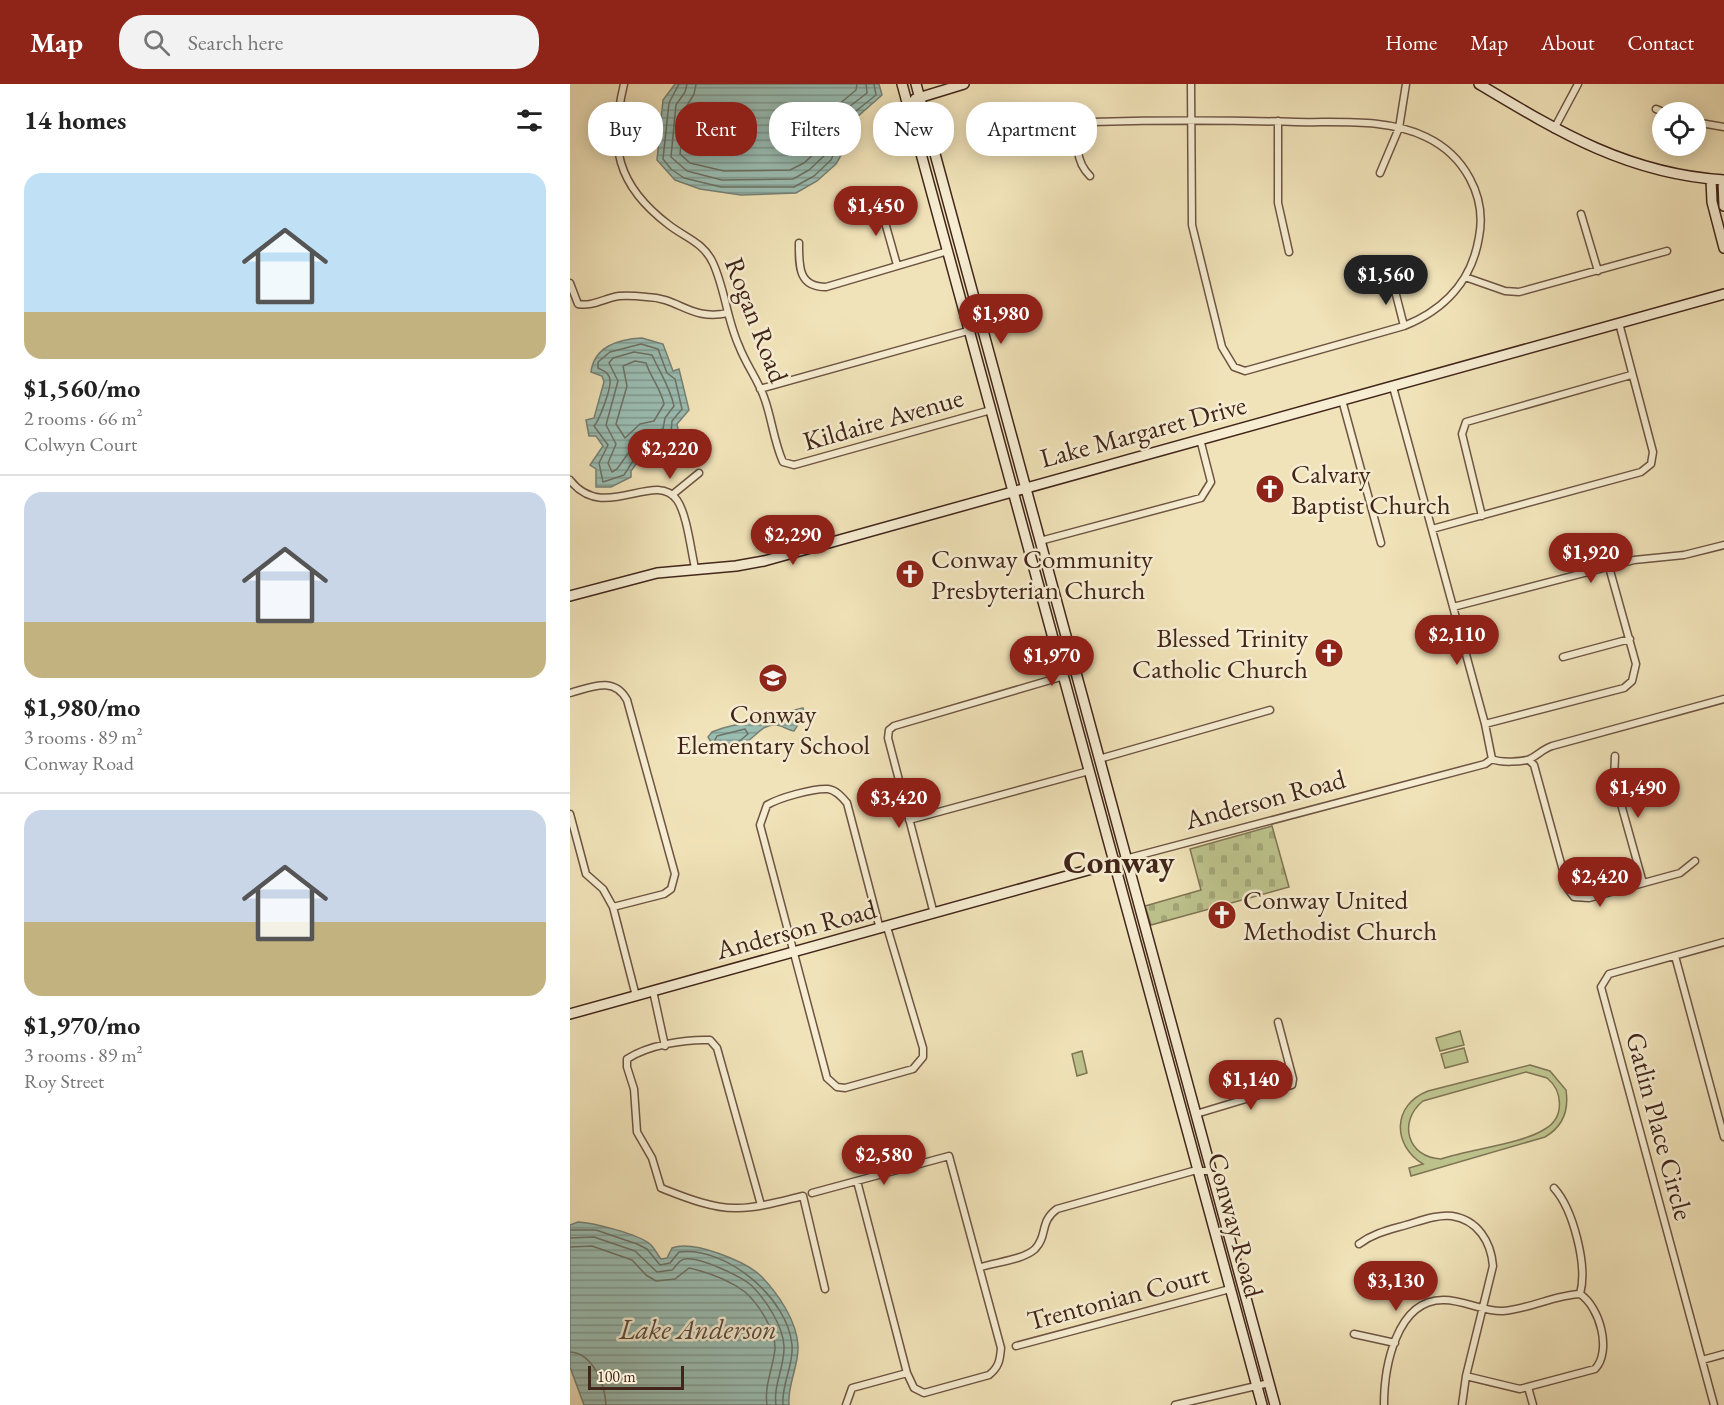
<!DOCTYPE html>
<meta charset="utf-8">
<style>
:root{--surface:#fff;--page:#f2f2f2;--text:#222;--muted:#767676;--line:#e0e0e0;--accent:#8f2418}
body{margin:0;font-family:"EB Garamond",serif;background:var(--page);color:var(--text);height:100vh;display:flex;flex-direction:column;font-size:22px;white-space:nowrap}
*{box-sizing:border-box;margin:0}
p{font-size:20px;color:var(--muted)}
.icon{flex:none;width:33px;height:33px;fill:none;stroke:currentColor;stroke-width:2;stroke-linecap:round;stroke-linejoin:round}
.map{position:relative;flex:1;overflow:hidden}
.details{display:flex;flex-direction:column;background:var(--surface);width:570px}
.details>*{flex:none}
.guide{position:absolute;left:18px;top:18px;width:570px;height:54px;display:flex;gap:12px}
.controls{position:absolute;left:1082px;top:18px;display:grid;gap:12px}
.controls a{display:grid;place-items:center;width:54px;height:54px;border-radius:50%;background:var(--surface);box-shadow:0 3px 15px #0003;font-size:30px}
.scale{position:absolute;left:18px;bottom:15px;width:96px;box-sizing:border-box;padding-left:6px;border:3px solid #41251a;border-top:0;font-size:16px;line-height:21px;white-space:nowrap;color:#41251a;-webkit-text-stroke:4px #f6edd2;paint-order:stroke}
.price{position:absolute;translate:-50% -51px;padding:0 14px;border-radius:21px;background:var(--accent);color:#fff;font-size:20px;line-height:39px;filter:drop-shadow(0 2px 3px #0008)}
.price::after{content:'';position:absolute;left:50%;top:36px;width:18px;height:14px;margin-left:-9px;background:inherit;clip-path:polygon(0 0,100% 0,50% 100%)}
.price.active{background:#222;color:#fff}
ul{padding:0;list-style:none}
li{display:grid;align-content:center;gap:12px;height:318px;padding:0 24px}
li+li{border-top:2px solid var(--line)}
li span{display:grid;place-items:center;height:186px;border-radius:18px;color:#555}
li>.icon{margin-inline-start:auto}
span .icon{width:108px;height:108px;fill:#fffc;stroke-width:1}
li b{font-size:26px}
h2{display:flex;justify-content:space-between;align-items:center;height:72px;padding:0 24px;font-size:26px}
.pill{padding:0 21px;border-radius:24px;background:var(--surface);box-shadow:0 3px 15px #0003;font-size:21px;line-height:54px}
.pill.active{background:var(--accent);color:#fff}
header{display:flex;align-items:center;gap:36px;box-sizing:border-box;height:84px;padding:0 30px;background:var(--accent);color:#fff}
header strong{font-size:28px}
nav{display:flex;gap:33px;margin-inline-start:auto;font-size:21px}
.search{width:420px;height:54px;background:var(--page);display:flex;align-items:center;gap:15px;box-sizing:border-box;padding:0 21px;border-radius:24px;color:var(--muted);font-size:22px}
main{display:flex;flex:1;min-height:0}
.map>svg:first-child{display:block}
.cemetery{fill:url(#cemetery-stones);stroke:#7f7454;stroke-width:1.5}
.pitch{fill:#bdc38d;stroke:#7f7454;stroke-width:1.5;fill-rule:evenodd}
.water{fill:url(#water-rules);stroke:#778176;stroke-width:1.5}
.lines{fill:none;stroke-linecap:round;stroke-linejoin:round}
.shore{stroke:#6e7266;stroke-width:1.5}
.street-casing{stroke:#6d5442;stroke-width:9}
.secondary-casing{stroke:#41251a;stroke-width:12}
.street{stroke:#f6edd2;stroke-width:6}
.secondary{stroke:#f6edd2;stroke-width:9}
.labels{text-anchor:middle;dominant-baseline:central;stroke-width:5;stroke-linejoin:round;paint-order:stroke}
.street-label{font-size:27px;fill:#41251a;stroke:#f6edd2}
.poi-label{font-size:27px;fill:#41251a;stroke:#f6edd2;text-anchor:start}
.water-label{font-size:28px;font-style:italic;fill:#584b40;stroke:#f6edd2}
.district-label{font-size:33px;font-weight:bold;fill:#41251a;stroke:#f6edd2}
</style>
<header>
<strong>Map</strong>
<div class="search"><svg class="icon" aria-label="search" viewBox="0 0 24 24"><circle cx="10" cy="10" r="6"/><path d="M15 15l6 6"/></svg>Search here</div>
<nav><a>Home</a><a>Map</a><a>About</a><a>Contact</a></nav>
</header>
<main>
<section class="details">
<h2>14 homes<svg class="icon" aria-label="filters" viewBox="0 0 24 24"><path d="M4 7h16M4 17h16"/><circle cx="9" cy="7" r="2"/><circle cx="15" cy="17" r="2"/></svg></h2>
<ul>
<li><span style="background:linear-gradient(#bfe0f5 75%,#c2b280 0)"><svg class="icon" aria-label="home" viewBox="0 0 24 24"><path d="M3 11l9-7 9 7M6 9v11h12V9"/></svg></span><div><b>$1,560/mo</b><p>2 rooms · 66 m²</p><p>Colwyn Court</p></div></li>
<li><span style="background:linear-gradient(#c9d6e8 70%,#c2b280 0)"><svg class="icon" aria-label="home" viewBox="0 0 24 24"><path d="M3 11l9-7 9 7M6 9v11h12V9"/></svg></span><div><b>$1,980/mo</b><p>3 rooms · 89 m²</p><p>Conway Road</p></div></li>
<li><span style="background:linear-gradient(#c9d6e8 60%,#c2b280 0)"><svg class="icon" aria-label="home" viewBox="0 0 24 24"><path d="M3 11l9-7 9 7M6 9v11h12V9"/></svg></span><div><b>$1,970/mo</b><p>3 rooms · 89 m²</p><p>Roy Street</p></div></li>
</ul>
</section>
<div class="map">
<svg width="1154" height="1321" viewBox="0 0 1154 1321">
<defs>
<pattern id="cemetery-stones" width="16" height="16" patternUnits="userSpaceOnUse" patternTransform="scale(1.5)"><rect width="16" height="16" fill="#bdc38d"/><path d="M2 7V4a2 2 0 0 1 4 0v3zM10 15v-3a2 2 0 0 1 4 0v3z" fill="#a4a779"/></pattern>
<pattern id="water-rules" width="6" height="5" patternUnits="userSpaceOnUse" patternTransform="scale(1.5)"><rect width="6" height="5" fill="#9bbeb3"/><path d="M0 2.5h6" fill="none" stroke="#809a91"/></pattern>
</defs>
<rect width="100%" height="100%" fill="#f1e3b9"/>
<filter id="stains"><feTurbulence type="fractalNoise" baseFrequency=".00333" numOctaves="4"/><feColorMatrix values="0 0 0 0 .2 0 0 0 0 .09 0 0 0 0 .02 0 0 0 .5 -.17"/></filter>
<radialGradient id="worn" r=".72"><stop offset=".6" stop-color="#630" stop-opacity="0"/><stop offset="1" stop-color="#630" stop-opacity=".3"/></radialGradient>
<path class="cemetery" d="M702,742L719,803L581,841L575,822L631,806L620,765Z"/>
<path class="pitch" d="M890,947L894,961L870,967L866,954Z
M894,964L898,978L875,984L871,970Z
M512,967L517,989L507,992L502,970Z
M960,981L980,987L996,1006C999,1026 994,1042 975,1053L841,1092L839,1084L853,1080C822,1061 822,1021 858,1007ZM956,988L977,994C993,1007 995,1033 975,1045C952,1060 900,1065 871,1075C838,1074 827,1038 853,1017Z"/>
<path class="water" d="M105,0H309L312,11L286,34L273,68L266,80L247,97L226,109L171,111L130,105L105,96L87,76L93,16Z
M72,254L93,260L103,287L109,285L119,326L107,340L109,350L85,364L80,360L61,387V393L41,403H26V385L20,381L33,362L26,352H19L16,336L24,334L34,298L32,292L21,288C24,263 48,255 72,254Z
M233,624L235,630L224,647C217,646 212,641 206,641C185,639 183,669 146,666L138,653L142,648L153,644Z
M8,1138C24,1139 68,1150 80,1160C84,1163 87,1170 91,1175L97,1174L102,1164C123,1156 176,1177 192,1193C208,1210 227,1237 228,1262C229,1282 217,1301 219,1321H14L0,1283V1141Z"/>
<g class="lines">
<path class="shore" d="M109,0L99,19L93,75L101,85L114,94L151,103H224L244,92L261,76L281,31L306,11L304,0
M117,0L115,8L106,21L101,73L117,87L152,96L223,95L239,86L255,71L275,26L297,9L296,0
M126,0L124,10L115,25L110,70L120,79L154,87L220,86L234,79L248,66L267,22L286,6L287,0
M71,260L88,265L97,289L105,295L112,325L102,337L101,349L88,356L77,355L54,391L33,398L29,379L38,361L24,342C29,337 41,305 40,297C40,289 34,287 28,284V278L40,268Z
M64,268L82,271C90,289 100,303 104,322L95,334L93,345L72,350L47,385L42,388L38,379L46,360L36,341L48,297L39,279L43,274Z
M65,277L76,279C81,294 91,305 94,320L84,337L70,340L55,354L46,340L57,302L53,282Z
M175,645L178,650L167,659L150,660L145,656L147,652Z
M0,1146H26L67,1160L77,1165L90,1181L100,1179L109,1168C156,1162 218,1214 222,1261C224,1281 211,1301 213,1321
M0,1154L24,1153L65,1167L87,1188L102,1186C106,1183 109,1175 115,1175C130,1173 171,1192 182,1202C196,1216 213,1242 214,1262C215,1282 203,1301 206,1321
M0,1163L22,1162L62,1176L76,1191L86,1197L105,1195L119,1184C137,1188 159,1196 175,1208C188,1219 206,1247 205,1265C203,1284 194,1302 197,1321
M0,1268C23,1269 35,1301 36,1321"/>
<g class="street-casing">
<path id="street" d="M54,0C39,62 46,101 99,141C116,154 134,159 143,179C155,205 157,236 169,262C176,281 189,297 195,316C202,336 204,358 213,378L224,381L421,326
M1086,25L1093,28
M708,37V119L719,168
M1125,38L1154,43
M984,45L1008,0
M810,89L829,44L836,0
M520,92C506,78 504,57 514,41L522,38C591,36 658,36 726,38C769,39 817,34 856,53C894,71 917,112 909,153C902,197 874,226 834,242L675,287L664,283L652,263L622,141L621,0
M309,117L327,181
M1011,130L1028,187
M229,159C229,182 228,203 256,203L378,167
M895,193L935,207L949,208L1097,167
M822,195L834,242
M0,199L8,220C22,223 35,214 49,212C58,211 68,212 77,213C110,214 120,237 158,229
M823,303L915,640L922,675
M190,305L412,243
M772,316L811,459
M0,396C34,440 85,385 107,416C117,430 121,467 125,484
M102,411L129,389
M912,432L892,350L896,338L1061,291
M862,445L1071,388L1081,380L1083,368L1049,239
M470,457L631,414L641,398L630,355
M883,523L1064,476L1114,471L1154,461
M993,573L1060,555
M0,609C22,603 44,592 57,616L105,790L101,805L94,810L43,823
M915,640L1054,604L1062,597L1066,580L1039,483
M1045,672L1044,695L1073,799
M529,675L700,626
M922,675C930,679 953,678 960,675C968,671 973,665 982,662L1154,615
M959,676L964,681L998,805L1004,813L1019,814L1110,789L1125,777
M0,730L16,790L33,805L43,823L66,912
M339,736L519,687
M555,775L915,680L922,675
M364,830L318,654L319,646L324,642L494,592
M310,845L277,719C272,713 266,706 258,705C243,704 209,714 197,721L190,741L257,994L267,1003L275,1004L343,985L353,973V964L317,843
M1105,872L1154,1053
M83,907L95,962
M626,1030L722,1001L723,995L708,938
M984,1104C1003,1125 1018,1182 1010,1210
M242,1109L379,1072L431,1264C430,1276 429,1283 419,1291L354,1309L344,1304L337,1289L287,1097
M191,1121L147,964L140,956C116,955 78,961 57,975V983L64,1005L67,1048L82,1074L91,1104C114,1113 143,1125 168,1124C189,1124 212,1117 233,1112L255,1205
M789,1160C804,1149 819,1146 836,1141C850,1137 868,1130 882,1132C908,1136 921,1158 923,1182L896,1292L892,1321
M411,1183C426,1178 453,1176 465,1165C478,1152 469,1138 487,1125L623,1087H642
M784,1250L825,1259
M446,1262L660,1205
M1132,1276L1154,1270
M958,1303L963,1321
M276,1321L282,1304L337,1289
M605,1321L699,1299
M814,1321C814,1284 826,1215 874,1216C894,1216 914,1228 933,1227C960,1225 984,1211 1010,1210C1030,1223 1042,1267 1025,1285L950,1305L896,1292
M1144,1321L1031,903L1039,890L1154,858"/>
</g>
<g class="secondary-casing">
<path id="secondary" d="M332,0L692,1321
M346,0L705,1321
M909,0C989,48 1058,90 1154,96
M345,15L394,0
M1141,95L1142,118L1154,164
M1153,96L1154,122
M0,512L87,489L166,482L194,477L1154,210
M0,930L547,778"/>
</g>
<use href="#street" class="street"/>
<use href="#secondary" class="secondary"/>
</g>
<defs>
<g id="church-disc" transform="scale(1.5)"><circle r="9.5" fill="#8f2418" stroke="#f6edd2"/><path d="M-1.2-6h2.4v3.5h3.3v2.4h-3.3V6h-2.4V-.1h-3.3v-2.4h3.3Z" fill="#fff"/></g>
<g id="school-disc" transform="scale(1.5)"><circle r="9.5" fill="#8f2418" stroke="#f6edd2"/><path d="M0-5L7-2L0 1L-7-2ZM-4 1L0 2.5L4 1V4Q0 6-4 4Z" fill="#fff"/></g>
</defs>
<g fill-rule="evenodd">
<use href="#church-disc" x="700" y="405"/>
<use href="#church-disc" x="340" y="490"/>
<use href="#church-disc" x="759" y="569"/>
<use href="#school-disc" x="203" y="594"/>
<use href="#church-disc" x="652" y="831"/>
</g>
<g class="labels">
<g class="street-label">
<text transform="translate(187 236) rotate(69)">Rogan Road</text>
<text transform="translate(313 335) rotate(-16)">Kildaire Avenue</text>
<text transform="translate(573 347) rotate(-15)">Lake Margaret Drive</text>
<text transform="translate(695 715) rotate(-15)">Anderson Road</text>
<text transform="translate(226 845) rotate(-15)">Anderson Road</text>
<text transform="translate(1090 1042) rotate(75)">Gatlin Place Circle</text>
<text transform="translate(666 1141) rotate(75)">Conway Road</text>
<text transform="translate(548 1213) rotate(-15)">Trentonian Court</text>
</g>
<g class="poi-label">
<text x="721" y="389">Calvary<tspan x="721" dy="31">Baptist Church</tspan></text>
<text x="361" y="474">Conway Community<tspan x="361" dy="31">Presbyterian Church</tspan></text>
<text x="738" y="553" text-anchor="end">Blessed Trinity<tspan x="738" dy="31">Catholic Church</tspan></text>
<text x="203" y="629" text-anchor="middle">Conway<tspan x="203" dy="31">Elementary School</tspan></text>
<text x="673" y="815">Conway United<tspan x="673" dy="31">Methodist Church</tspan></text>
</g>
<g class="water-label">
<text x="128" y="1245">Lake Anderson</text>
</g>
<g class="district-label">
<text x="549" y="777">Conway</text>
</g>
</g>
<rect width="100%" height="100%" filter="url(#stains)"/>
<rect width="100%" height="100%" fill="url(#worn)"/>
</svg>
<div class="controls">
<a><svg class="icon" aria-label="locate" viewBox="0 0 24 24"><circle cx="12" cy="12" r="6"/><path d="M12 2v4M12 18v4M2 12h4M18 12h4"/></svg></a>
</div>
<div class="scale">100 m</div>
<b class="price" style="left:306px;top:153px">$1,450</b>
<b class="price active" style="left:816px;top:222px">$1,560</b>
<b class="price" style="left:431px;top:261px">$1,980</b>
<b class="price" style="left:100px;top:396px">$2,220</b>
<b class="price" style="left:223px;top:482px">$2,290</b>
<b class="price" style="left:1021px;top:500px">$1,920</b>
<b class="price" style="left:887px;top:582px">$2,110</b>
<b class="price" style="left:482px;top:603px">$1,970</b>
<b class="price" style="left:1068px;top:735px">$1,490</b>
<b class="price" style="left:329px;top:745px">$3,420</b>
<b class="price" style="left:1030px;top:824px">$2,420</b>
<b class="price" style="left:681px;top:1027px">$1,140</b>
<b class="price" style="left:314px;top:1102px">$2,580</b>
<b class="price" style="left:826px;top:1228px">$3,130</b>
<div class="guide">
<a class="pill">Buy</a>
<a class="pill active">Rent</a>
<a class="pill">Filters</a>
<a class="pill">New</a>
<a class="pill">Apartment</a>
</div>
</div>
</main>
